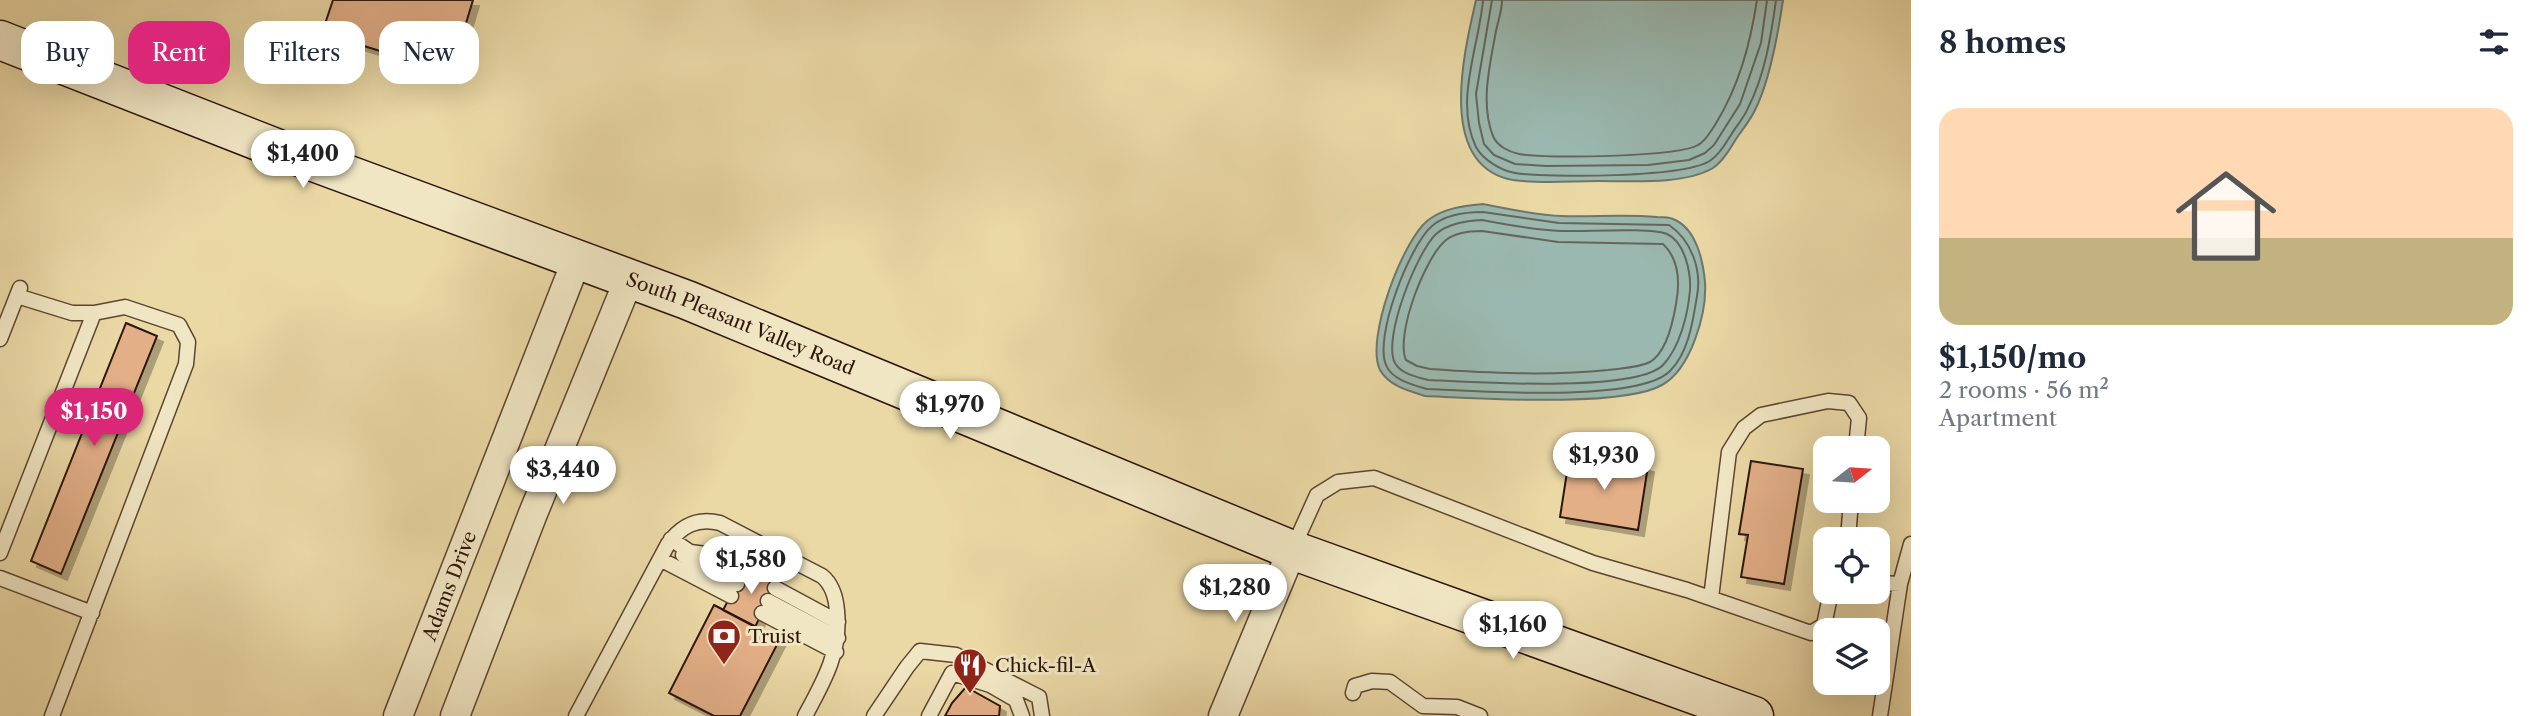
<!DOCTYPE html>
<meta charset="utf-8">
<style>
:root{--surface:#fff;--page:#f2f2f3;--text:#1f2937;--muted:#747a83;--accent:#db2777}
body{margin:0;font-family:"Libre Caslon Text",serif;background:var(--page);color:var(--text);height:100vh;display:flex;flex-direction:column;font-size:26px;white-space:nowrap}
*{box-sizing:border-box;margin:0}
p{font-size:23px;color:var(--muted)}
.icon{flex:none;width:38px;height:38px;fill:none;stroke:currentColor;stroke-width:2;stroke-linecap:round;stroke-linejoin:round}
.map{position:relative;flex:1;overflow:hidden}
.drawer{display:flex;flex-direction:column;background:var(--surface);width:630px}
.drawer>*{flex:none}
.top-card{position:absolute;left:21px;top:21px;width:665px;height:63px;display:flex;gap:14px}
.needle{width:46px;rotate:73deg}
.controls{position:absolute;left:1813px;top:436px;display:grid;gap:14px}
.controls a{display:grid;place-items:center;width:77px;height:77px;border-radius:14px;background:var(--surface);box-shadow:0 7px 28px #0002;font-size:35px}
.price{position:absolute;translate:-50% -60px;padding:0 16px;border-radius:24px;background:#fff;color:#222;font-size:23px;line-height:46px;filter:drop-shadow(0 2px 4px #0008)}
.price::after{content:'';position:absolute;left:50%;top:42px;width:21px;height:16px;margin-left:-10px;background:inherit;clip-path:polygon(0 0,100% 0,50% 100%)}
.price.active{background:var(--accent);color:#fff}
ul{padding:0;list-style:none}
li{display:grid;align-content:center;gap:14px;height:371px;padding:0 28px}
li span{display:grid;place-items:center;height:217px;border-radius:21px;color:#555}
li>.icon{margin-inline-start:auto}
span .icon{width:126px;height:126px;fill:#fffc;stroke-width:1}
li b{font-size:30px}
h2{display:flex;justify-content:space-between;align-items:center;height:84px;padding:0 28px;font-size:30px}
.pill{padding:0 24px;border-radius:21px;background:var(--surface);box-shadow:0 7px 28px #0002;font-size:24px;line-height:63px}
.pill.active{background:var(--accent);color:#fff}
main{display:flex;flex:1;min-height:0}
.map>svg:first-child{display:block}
.water{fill:#9ab8af;stroke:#6e766d;stroke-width:2}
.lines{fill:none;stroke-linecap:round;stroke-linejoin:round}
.shore{stroke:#64665c;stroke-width:2}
.building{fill:#e2af87;stroke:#2d140a;stroke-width:2;filter:url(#shadow)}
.service-casing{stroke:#5c4531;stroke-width:17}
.minor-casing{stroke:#5c4531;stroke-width:31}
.secondary-casing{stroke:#2d140a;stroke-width:41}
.service{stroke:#f1e6c4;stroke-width:14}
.minor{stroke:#f1e6c4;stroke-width:28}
.secondary{stroke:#f1e6c4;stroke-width:38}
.labels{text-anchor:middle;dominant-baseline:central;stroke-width:6;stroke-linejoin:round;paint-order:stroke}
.street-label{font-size:19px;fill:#2d140a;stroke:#f1e6c4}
.poi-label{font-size:19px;fill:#2d140a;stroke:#f1e6c4;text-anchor:start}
</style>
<main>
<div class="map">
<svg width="1911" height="716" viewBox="0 0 1911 716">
<defs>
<filter id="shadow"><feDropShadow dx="6" dy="6" stdDeviation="0" flood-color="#0004"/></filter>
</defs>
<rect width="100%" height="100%" fill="#ead8a5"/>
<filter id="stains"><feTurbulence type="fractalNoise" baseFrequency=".00286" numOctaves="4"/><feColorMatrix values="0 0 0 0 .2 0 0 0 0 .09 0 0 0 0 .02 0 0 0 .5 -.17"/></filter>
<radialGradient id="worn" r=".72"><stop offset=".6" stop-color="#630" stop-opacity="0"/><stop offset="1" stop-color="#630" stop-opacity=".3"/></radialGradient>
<path class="water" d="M1476,0H1783C1778,34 1770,82 1754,112C1749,122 1742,130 1736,139C1730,149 1723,161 1713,168C1684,185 1631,181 1598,181C1571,181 1541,184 1513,180C1436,166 1464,52 1476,0Z
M1483,204C1509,209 1535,215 1562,216C1593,217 1625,214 1657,217C1661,217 1669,217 1673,219C1696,228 1703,260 1705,282C1707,313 1691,369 1662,385C1622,408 1475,398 1425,396C1409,391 1389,386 1380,370C1365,340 1402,242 1427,221C1443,208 1463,206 1483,204Z"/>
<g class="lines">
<path class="shore" d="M1483,0C1479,47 1454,101 1476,147C1483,160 1502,171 1515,173C1548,178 1687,178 1711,160C1720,154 1725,144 1731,135C1736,126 1744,118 1748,108C1765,75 1771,36 1776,0
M1492,0L1476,94L1479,123L1484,144L1494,155L1515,164L1546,166L1648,165L1689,160L1705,153L1714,145L1740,104L1761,43L1767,0
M1502,0C1502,11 1498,21 1496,31C1490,64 1480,104 1493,136C1497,146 1509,152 1519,154C1544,159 1678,157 1698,145C1706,141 1710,132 1715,125C1739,86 1750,45 1757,0
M1483,212L1559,223L1669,225C1691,240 1702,269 1697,296C1693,320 1689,352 1670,371C1639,403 1474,391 1427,389C1413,385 1392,380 1386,365C1374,337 1409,246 1432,226C1446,214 1465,212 1483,212Z
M1482,220C1508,225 1534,230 1561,231C1583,232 1650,227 1667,234C1685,242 1691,273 1690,290C1688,314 1680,347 1663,365C1636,393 1471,382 1428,380C1417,377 1401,374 1395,363C1382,339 1417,252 1436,234C1449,223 1466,221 1482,220Z
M1482,231L1558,242L1663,244C1680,260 1680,283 1676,304C1673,322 1667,352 1650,362C1638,368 1621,368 1608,370C1549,376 1488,373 1430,369L1417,366L1406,360C1395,335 1425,257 1446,240C1456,232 1470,231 1482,231Z"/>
</g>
<path class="building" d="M333,0H473L451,73L322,33Z
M126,323L157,336L61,574L31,561Z
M1570,453L1648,466L1638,530L1560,517Z
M1751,461L1803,469L1784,584L1741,577L1748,535L1739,534Z
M747,566L778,582L755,627L723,610Z
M714,605L780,639L740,716H714L669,693Z
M966,687L1000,706L999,716H945L952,703Z"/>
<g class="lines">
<g class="service-casing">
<path id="service" d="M17,296L72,313H94L125,307L179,325L188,342L186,364L52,716
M0,339L20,288
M671,539L690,552L714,555L744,571
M1848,539L1851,500
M1293,548L1317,495L1338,482L1374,478L1593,563L1687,590L1811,633L1824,625L1831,592
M0,553L94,313
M683,555L737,584
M660,559L731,596
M0,578L92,613
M1878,583L1900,584
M775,588L838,622
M1711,598L1729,452L1744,428L1761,415L1828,401L1849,403L1859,418L1856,448
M768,601L838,638
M762,613L836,652
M1353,693L1355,686L1372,681L1390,682L1423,706L1457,707L1480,716
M576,716L668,544C681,526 697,517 720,523L822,576C833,585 836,598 837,611C841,652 824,681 805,716
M874,716L907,667L920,651L956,655L1039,697L1042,716
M929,716L952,673L990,685L1016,700L1022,716
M1880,716L1900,584L1911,544"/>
</g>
<g class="minor-casing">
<g id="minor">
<path id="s1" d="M398,716L577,259"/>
<path d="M455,716L532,516L629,279"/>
<path d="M1223,716L1292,550"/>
</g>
</g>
<g class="secondary-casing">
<g id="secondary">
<path id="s2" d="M0,40L281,150L687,300L1292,550L1754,716"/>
</g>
</g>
<use href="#service" class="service"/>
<use href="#minor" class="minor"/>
<use href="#secondary" class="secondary"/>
</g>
<defs>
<g id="bank-pin" transform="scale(1.75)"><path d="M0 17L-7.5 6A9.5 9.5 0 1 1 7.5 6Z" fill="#8f2418" stroke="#f1e6c4"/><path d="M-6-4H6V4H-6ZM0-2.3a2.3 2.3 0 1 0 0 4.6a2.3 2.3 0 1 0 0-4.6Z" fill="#fff"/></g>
<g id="restaurant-pin" transform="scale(1.75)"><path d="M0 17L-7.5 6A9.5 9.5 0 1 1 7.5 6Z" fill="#8f2418" stroke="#f1e6c4"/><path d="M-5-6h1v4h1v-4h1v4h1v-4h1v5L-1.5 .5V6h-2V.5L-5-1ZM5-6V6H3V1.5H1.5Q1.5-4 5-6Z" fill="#fff"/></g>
</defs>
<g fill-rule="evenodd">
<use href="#bank-pin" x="724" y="636"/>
<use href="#restaurant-pin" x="970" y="665"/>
</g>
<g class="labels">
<g class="street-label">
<text stroke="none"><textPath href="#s2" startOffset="793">South Pleasant Valley Road</textPath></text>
<text stroke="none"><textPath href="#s1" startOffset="140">Adams Drive</textPath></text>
</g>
<g class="poi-label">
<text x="748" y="636">Truist</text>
<text x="995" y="665">Chick-fil-A</text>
</g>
</g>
<rect width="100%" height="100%" filter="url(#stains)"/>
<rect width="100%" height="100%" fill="url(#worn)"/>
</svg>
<div class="controls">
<a><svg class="needle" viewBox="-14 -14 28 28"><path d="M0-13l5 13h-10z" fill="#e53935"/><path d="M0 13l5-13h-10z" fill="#747a83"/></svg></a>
<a><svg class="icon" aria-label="locate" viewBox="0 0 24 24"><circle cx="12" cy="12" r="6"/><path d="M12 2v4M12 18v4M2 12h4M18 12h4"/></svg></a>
<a><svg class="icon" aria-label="layers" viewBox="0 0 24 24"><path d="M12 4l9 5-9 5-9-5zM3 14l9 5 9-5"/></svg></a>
</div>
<b class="price" style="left:303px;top:190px">$1,400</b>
<b class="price" style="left:950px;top:441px">$1,970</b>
<b class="price active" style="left:94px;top:448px">$1,150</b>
<b class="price" style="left:1604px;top:492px">$1,930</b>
<b class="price" style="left:563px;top:506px">$3,440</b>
<b class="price" style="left:751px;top:596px">$1,580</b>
<b class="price" style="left:1235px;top:624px">$1,280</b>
<b class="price" style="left:1513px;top:661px">$1,160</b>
<div class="top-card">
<a class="pill">Buy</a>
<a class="pill active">Rent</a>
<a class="pill">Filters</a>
<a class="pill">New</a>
</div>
</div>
<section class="drawer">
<h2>8 homes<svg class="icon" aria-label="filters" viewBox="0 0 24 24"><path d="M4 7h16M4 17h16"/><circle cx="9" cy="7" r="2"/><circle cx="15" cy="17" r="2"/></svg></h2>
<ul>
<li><span style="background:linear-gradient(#ffd9b3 60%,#c2b280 0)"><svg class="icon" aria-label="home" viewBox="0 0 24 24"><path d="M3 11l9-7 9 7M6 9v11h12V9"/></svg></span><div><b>$1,150/mo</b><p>2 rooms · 56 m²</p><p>Apartment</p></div></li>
</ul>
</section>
</main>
